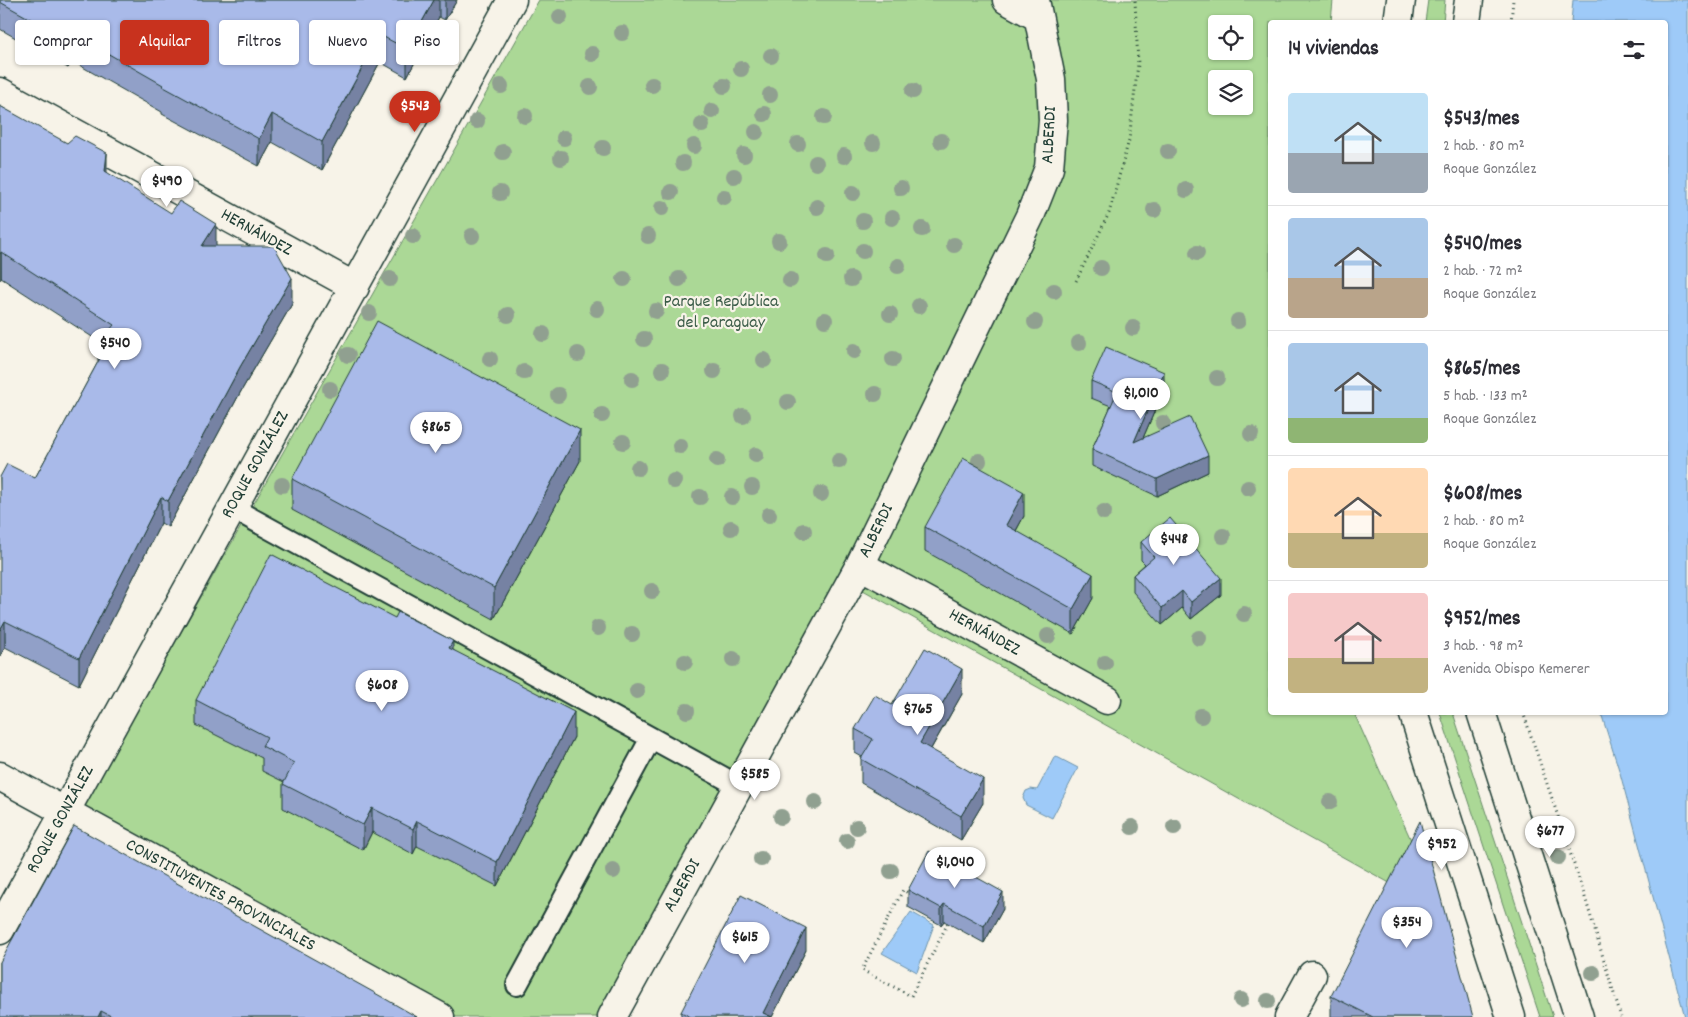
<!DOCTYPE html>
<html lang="es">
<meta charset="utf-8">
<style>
:root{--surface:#fff;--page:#f2f2f3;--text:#2b2b33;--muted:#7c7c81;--line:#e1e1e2;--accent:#c8321e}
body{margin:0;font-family:Dekko,sans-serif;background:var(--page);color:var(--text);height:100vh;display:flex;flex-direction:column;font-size:19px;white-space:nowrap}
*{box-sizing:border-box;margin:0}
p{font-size:16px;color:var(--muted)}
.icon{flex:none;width:28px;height:28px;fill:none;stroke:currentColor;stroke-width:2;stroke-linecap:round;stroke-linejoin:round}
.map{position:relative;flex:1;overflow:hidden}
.drawer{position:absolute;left:1268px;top:20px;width:400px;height:695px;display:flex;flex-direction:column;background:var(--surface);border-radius:5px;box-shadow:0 1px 4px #0004}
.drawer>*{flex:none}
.banner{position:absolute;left:15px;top:20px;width:475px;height:45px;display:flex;gap:10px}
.tools{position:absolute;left:1208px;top:15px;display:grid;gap:10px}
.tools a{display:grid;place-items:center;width:45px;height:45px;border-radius:5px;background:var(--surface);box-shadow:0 1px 4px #0004;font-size:25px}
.price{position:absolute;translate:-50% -42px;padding:0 11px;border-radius:18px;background:#fff;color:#222;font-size:16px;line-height:32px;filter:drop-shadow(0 1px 2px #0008)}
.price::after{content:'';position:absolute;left:50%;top:30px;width:15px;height:11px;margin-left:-8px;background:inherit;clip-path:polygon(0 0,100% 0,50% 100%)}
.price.active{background:var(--accent);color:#fff}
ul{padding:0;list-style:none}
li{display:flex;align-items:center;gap:15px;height:125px;padding:0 20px}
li+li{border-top:1px solid var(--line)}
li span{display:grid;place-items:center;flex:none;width:140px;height:100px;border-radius:5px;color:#555}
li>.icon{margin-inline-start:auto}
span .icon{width:60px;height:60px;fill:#fffc;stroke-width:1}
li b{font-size:21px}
h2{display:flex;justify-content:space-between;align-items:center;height:60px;padding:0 20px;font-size:21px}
.pill{padding:0 18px;border-radius:5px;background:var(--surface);box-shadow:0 1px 4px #0004;font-size:18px;line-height:45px}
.pill.active{background:var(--accent);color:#fff}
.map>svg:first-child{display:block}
.green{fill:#abd896;stroke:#658a65;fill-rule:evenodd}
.water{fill:#9ecaf8;stroke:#6b92aa}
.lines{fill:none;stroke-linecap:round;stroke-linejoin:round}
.lane-casing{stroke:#1f3d34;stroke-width:24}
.street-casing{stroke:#1f3d34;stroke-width:31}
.secondary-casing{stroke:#1f3d34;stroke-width:31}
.path{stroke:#1f3d34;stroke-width:3;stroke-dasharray:1 4;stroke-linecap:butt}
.lane{stroke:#f7f3e8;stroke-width:20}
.street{stroke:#f7f3e8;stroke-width:28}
.secondary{stroke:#f7f3e8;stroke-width:28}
.tree{fill:#90a090}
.wall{fill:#91a0c8;stroke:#1f3d34}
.shaded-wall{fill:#7682a3;stroke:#1f3d34}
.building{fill:#a9bae9;stroke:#1f3d34}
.labels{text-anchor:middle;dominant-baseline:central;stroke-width:4.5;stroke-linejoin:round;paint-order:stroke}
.street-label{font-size:18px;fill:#1f3d34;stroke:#f7f3e8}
.park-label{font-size:18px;fill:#3b5c48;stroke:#f7f3e8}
</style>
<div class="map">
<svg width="1688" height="1017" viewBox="0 0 1688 1017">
<rect width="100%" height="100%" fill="#f7f3e8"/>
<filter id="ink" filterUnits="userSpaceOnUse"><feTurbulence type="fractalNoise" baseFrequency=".02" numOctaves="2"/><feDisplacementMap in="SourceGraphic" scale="10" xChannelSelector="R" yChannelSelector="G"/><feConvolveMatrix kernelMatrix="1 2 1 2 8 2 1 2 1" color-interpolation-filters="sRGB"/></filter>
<g filter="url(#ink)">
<path class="green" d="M539,0H1333L1331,22H1270V712L1354,713L1420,860L1404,891L863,590L739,786L605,1017H443L76,818ZM1216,24H1244V51H1216ZM1216,79H1244V106H1216Z
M1428,0H1445L1443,22H1425Z
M1440,713H1453L1553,1017H1540Z"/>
<path class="water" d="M1573,0H1688V1017H1685L1620,773L1601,713L1665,712V22H1571Z
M1055,756L1078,768L1052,818L1026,805L1023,798L1026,791L1031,789L1037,790Z
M911,912L934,925L917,972L882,953Z"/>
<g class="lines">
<g class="lane-casing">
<path id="lane" d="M232,508L739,786
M517,985L651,738"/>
</g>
<g class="street-casing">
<path id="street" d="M1007,0L1038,17
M0,92L355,287
M860,565L1107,700
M0,776L440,1017
M0,930L512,0
M612,1017L860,565L1030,216L1049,168L1053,120L1051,79L1035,0
M1289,1017L1312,975"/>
</g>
<g class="secondary-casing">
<path id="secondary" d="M1398,22L1401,0
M1466,22L1469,0
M1413,712L1511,1017
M1481,712L1579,1017"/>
</g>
<path class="path" d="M1511,22L1513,0
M1076,281L1109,213L1129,140L1138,64L1135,0
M1523,712L1584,894L1621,1017
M911,895L903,890L862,970L911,996L948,923"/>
<use href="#lane" class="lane"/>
<use href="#street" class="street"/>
<use href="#secondary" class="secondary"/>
</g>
<g class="tree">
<circle cx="560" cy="17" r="8"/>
<circle cx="622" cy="33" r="8"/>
<circle cx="592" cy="54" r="8"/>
<circle cx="771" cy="56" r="8"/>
<circle cx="741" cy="69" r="8"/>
<circle cx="652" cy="85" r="8"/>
<circle cx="501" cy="86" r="8"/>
<circle cx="724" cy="86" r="8"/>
<circle cx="590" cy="87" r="8"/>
<circle cx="913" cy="91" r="8"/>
<circle cx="770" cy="95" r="8"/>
<circle cx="712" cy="111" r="8"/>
<circle cx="764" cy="114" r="8"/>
<circle cx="525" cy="116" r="8"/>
<circle cx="824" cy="117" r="8"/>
<circle cx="477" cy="121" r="8"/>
<circle cx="702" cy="125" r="8"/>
<circle cx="756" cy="132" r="8"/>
<circle cx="564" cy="138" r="8"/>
<circle cx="941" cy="141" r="8"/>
<circle cx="873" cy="143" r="8"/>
<circle cx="798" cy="144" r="8"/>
<circle cx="694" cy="146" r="8"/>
<circle cx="603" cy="148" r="8"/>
<circle cx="1168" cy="151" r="8"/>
<circle cx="503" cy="152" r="8"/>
<circle cx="744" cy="155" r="8"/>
<circle cx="844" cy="156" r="8"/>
<circle cx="561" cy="158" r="8"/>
<circle cx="683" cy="163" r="8"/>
<circle cx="816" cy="163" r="8"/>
<circle cx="734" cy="176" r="8"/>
<circle cx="901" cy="188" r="8"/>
<circle cx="1186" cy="190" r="8"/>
<circle cx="671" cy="192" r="8"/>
<circle cx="500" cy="193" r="8"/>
<circle cx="853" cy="193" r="8"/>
<circle cx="724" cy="197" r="8"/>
<circle cx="817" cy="207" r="8"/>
<circle cx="662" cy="208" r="8"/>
<circle cx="1154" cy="210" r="8"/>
<circle cx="892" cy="218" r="8"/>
<circle cx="863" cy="221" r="8"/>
<circle cx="922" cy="229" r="8"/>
<circle cx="413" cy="236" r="8"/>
<circle cx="472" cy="236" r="8"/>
<circle cx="648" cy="236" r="8"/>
<circle cx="779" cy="241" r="8"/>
<circle cx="954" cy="245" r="8"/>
<circle cx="863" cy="251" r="8"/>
<circle cx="1197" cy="253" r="8"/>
<circle cx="827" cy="256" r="8"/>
<circle cx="898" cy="266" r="8"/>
<circle cx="1101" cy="268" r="8"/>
<circle cx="390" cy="279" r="8"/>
<circle cx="624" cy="279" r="8"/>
<circle cx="679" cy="279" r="8"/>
<circle cx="851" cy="279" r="8"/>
<circle cx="790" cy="280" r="8"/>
<circle cx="1054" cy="291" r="8"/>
<circle cx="746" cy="300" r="8"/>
<circle cx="919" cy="306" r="8"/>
<circle cx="597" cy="309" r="8"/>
<circle cx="656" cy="311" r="8"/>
<circle cx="369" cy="313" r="8"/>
<circle cx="890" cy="314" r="8"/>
<circle cx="508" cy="315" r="8"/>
<circle cx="825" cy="320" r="8"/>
<circle cx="1238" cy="321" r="8"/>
<circle cx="1035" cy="322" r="8"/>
<circle cx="1133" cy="328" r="8"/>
<circle cx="543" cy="334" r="8"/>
<circle cx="644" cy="339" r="8"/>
<circle cx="1079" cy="343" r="8"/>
<circle cx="854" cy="351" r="8"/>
<circle cx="578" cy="354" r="8"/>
<circle cx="348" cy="355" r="8"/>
<circle cx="490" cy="359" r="8"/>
<circle cx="893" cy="359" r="8"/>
<circle cx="764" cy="360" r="8"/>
<circle cx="662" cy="370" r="8"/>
<circle cx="714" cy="371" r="8"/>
<circle cx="524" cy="372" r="8"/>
<circle cx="1217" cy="378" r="8"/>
<circle cx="632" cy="379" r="8"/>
<circle cx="330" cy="389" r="8"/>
<circle cx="875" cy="394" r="8"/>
<circle cx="558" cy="395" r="8"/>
<circle cx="788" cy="402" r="8"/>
<circle cx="602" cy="415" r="8"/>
<circle cx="743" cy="416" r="8"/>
<circle cx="1163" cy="423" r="8"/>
<circle cx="1251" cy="434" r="8"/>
<circle cx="623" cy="442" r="8"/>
<circle cx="680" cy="446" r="8"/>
<circle cx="756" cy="455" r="8"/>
<circle cx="717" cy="460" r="8"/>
<circle cx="839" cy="461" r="8"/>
<circle cx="979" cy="461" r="8"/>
<circle cx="638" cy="468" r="8"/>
<circle cx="674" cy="481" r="8"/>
<circle cx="282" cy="485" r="8"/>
<circle cx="752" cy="487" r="8"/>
<circle cx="1248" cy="488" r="8"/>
<circle cx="821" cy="494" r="8"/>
<circle cx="700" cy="497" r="8"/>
<circle cx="732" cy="497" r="8"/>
<circle cx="1104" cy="512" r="8"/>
<circle cx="769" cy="515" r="8"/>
<circle cx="731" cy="528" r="8"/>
<circle cx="804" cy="531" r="8"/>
<circle cx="1223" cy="536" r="8"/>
<circle cx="652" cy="591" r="8"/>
<circle cx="1244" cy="614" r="8"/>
<circle cx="598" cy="628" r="8"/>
<circle cx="632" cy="634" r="8"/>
<circle cx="1048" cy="636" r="8"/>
<circle cx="1199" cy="638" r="8"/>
<circle cx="733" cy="659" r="8"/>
<circle cx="685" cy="662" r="8"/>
<circle cx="1105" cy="663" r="8"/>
<circle cx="637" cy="691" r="8"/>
<circle cx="687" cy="711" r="8"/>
<circle cx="1201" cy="716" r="8"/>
<circle cx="815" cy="802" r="8"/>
<circle cx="1330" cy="802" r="8"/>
<circle cx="781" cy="817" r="8"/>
<circle cx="857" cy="827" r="8"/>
<circle cx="1132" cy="827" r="8"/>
<circle cx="1174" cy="827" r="8"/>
<circle cx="847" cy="841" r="8"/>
<circle cx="1558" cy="857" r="8"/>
<circle cx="761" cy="859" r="8"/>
<circle cx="613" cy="871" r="8"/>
<circle cx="891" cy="871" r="8"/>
<circle cx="1593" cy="973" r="8"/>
<circle cx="1241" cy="1000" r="8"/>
<circle cx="1268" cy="1001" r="8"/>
</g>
<path class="wall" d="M0,0H457L445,20L439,17L407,77L380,62L322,170L272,142L259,166L162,114V112L72,61L68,68L0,29Z
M0,106L107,173L216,246L292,304L240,393L168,527L161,523L79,685L5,647L0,477L35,478L98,362V344L100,342L1,278Z
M1091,381L1164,389L1143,438L1208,472L1157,496L1092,466V449L1111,406L1091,398Z
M580,461L494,619L292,510V479Z
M1024,516L1016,531L1093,598L1073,634L925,551V527Z
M1141,542L1221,595L1191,619L1182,608L1162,625L1133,592V575L1145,564L1141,560Z
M453,650L574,737L497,886L417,846L413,854L372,832L363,850L283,808V784L284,782L262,771V758L196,725V700Z
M962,694L931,749L983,803L961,840L861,783V759L862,757L855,753V729L892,705Z
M908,890L1003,909L984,943L944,921L941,925L908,907Z
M806,950L772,1017H681V1012Z
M0,962L417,1017H0Z
M1331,996L1473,1017H1331Z"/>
<path class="shaded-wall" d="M434,0H439V17L407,77V49Z
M445,0H457L445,20Z
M72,33V61L68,68V40Z
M380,35V62L322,170V142Z
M272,114V142L259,166V139Z
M107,153V179L105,171Z
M216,224V250L202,246Z
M1,252V278L0,280V254Z
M292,278V304L240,393L168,527V501L240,367Z
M1164,372V389L1134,459V442Z
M580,430V461L494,619V588Z
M1208,455V472L1157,496V479Z
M1024,492V516L1006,549V525Z
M161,497V523L79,685V658Z
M1093,574V598L1073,634V609Z
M1221,578V595L1191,619V602Z
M1182,591V608L1162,625V608Z
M5,621V647L0,656V630Z
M453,641V665L449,648Z
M962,669V694L920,768V743Z
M574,712V737L497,886V862Z
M983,779V803L961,840V816Z
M372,808V832L363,850V825Z
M417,821V846L413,854V829Z
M1003,892V909L984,943V926Z
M944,904V921L941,925V908Z
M806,928V950L772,1017L763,1013Z
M101,1011V1017H98Z"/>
<path class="building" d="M0,0H434L407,49L380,35L322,142L272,114L259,139L162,86L163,85L72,33L68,40L0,2Z
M0,106L67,143L75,136L107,153L105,171L171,213L179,201L216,224L202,246H274L292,278L240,367L168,501L161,497L79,658L5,621L0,630V477L7,464L35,478L105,349L98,344L114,325L1,252L0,254Z
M377,321L580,430L494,588L292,479Z
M1106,347L1164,372L1134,442L1190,417L1208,455L1157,479L1092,449L1117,392L1091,381Z
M963,458L1024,492L1006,525L1093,574L1073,609L925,527Z
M1170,518L1221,578L1191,602L1182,591L1162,608L1133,575L1154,557L1141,542Z
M271,554L395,618L398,612L453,641L449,648L574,712L497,862L417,821L413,829L372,808L363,825L283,784L294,763L262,746L267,737L196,700Z
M925,648L962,669L920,743L983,779L961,816L861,759L873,739L855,729L875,695L892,705Z
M1420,821L1473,1017H1373L1331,996Z
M74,826L382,997L417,1017H113L101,1011L98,1017H0V962Z
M929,851L1003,892L984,926L944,904L941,908L908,890Z
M741,895L806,928L763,1013L772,1017H691L681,1012Z"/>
</g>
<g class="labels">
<g class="street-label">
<text transform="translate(1050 135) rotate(-87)">ALBERDI</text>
<text transform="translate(256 233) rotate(29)">HERNÁNDEZ</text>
<text transform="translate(256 465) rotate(-61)">ROQUE GONZÁLEZ</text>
<text transform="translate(877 531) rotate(-64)">ALBERDI</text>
<text transform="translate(984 633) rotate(29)">HERNÁNDEZ</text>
<text transform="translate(61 820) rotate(-61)">ROQUE GONZÁLEZ</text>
<text transform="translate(683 886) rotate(-61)">ALBERDI</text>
<text transform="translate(220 896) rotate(29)">CONSTITUYENTES PROVINCIALES</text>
</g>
<g class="park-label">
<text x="721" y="302">Parque República<tspan x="721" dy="21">del Paraguay</tspan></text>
</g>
</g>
</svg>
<div class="tools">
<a><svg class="icon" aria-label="locate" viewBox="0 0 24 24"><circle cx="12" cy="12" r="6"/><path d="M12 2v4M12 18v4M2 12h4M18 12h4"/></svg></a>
<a><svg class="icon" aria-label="layers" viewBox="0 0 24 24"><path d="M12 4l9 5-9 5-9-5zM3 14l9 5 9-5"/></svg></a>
</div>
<b class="price active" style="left:415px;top:133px">$543</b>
<b class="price" style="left:167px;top:208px">$490</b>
<b class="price" style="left:115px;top:370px">$540</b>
<b class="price" style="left:1141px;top:420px">$1,010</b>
<b class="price" style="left:436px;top:454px">$865</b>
<b class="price" style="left:1174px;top:566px">$448</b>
<b class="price" style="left:382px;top:712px">$608</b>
<b class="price" style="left:918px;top:736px">$765</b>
<b class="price" style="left:755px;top:801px">$585</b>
<b class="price" style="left:1550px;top:858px">$677</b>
<b class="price" style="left:1442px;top:871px">$952</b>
<b class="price" style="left:955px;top:889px">$1,040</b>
<b class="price" style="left:1407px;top:949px">$354</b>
<b class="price" style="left:745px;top:964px">$615</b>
<div class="banner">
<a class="pill">Comprar</a>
<a class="pill active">Alquilar</a>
<a class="pill">Filtros</a>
<a class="pill">Nuevo</a>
<a class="pill">Piso</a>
</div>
<section class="drawer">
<h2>14 viviendas<svg class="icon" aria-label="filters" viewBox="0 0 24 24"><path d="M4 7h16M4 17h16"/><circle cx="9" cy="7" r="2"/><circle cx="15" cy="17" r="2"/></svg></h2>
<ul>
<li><span style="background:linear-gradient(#bfe0f5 60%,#9aa5b1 0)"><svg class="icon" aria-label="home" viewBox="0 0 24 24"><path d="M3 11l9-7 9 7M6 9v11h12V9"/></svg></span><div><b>$543/mes</b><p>2 hab. · 80 m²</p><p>Roque González</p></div></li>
<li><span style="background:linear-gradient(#a9c7e8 60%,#b9a48a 0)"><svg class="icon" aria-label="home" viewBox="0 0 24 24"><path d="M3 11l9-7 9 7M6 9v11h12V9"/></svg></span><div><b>$540/mes</b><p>2 hab. · 72 m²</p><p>Roque González</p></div></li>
<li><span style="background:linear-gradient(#a9c7e8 75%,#8fb573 0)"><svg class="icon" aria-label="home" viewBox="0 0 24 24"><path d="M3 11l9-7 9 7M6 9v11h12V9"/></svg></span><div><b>$865/mes</b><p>5 hab. · 133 m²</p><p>Roque González</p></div></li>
<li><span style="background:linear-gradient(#ffd9b3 65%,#c2b280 0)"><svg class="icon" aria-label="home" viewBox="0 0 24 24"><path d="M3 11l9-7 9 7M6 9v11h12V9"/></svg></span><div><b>$608/mes</b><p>2 hab. · 80 m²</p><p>Roque González</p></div></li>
<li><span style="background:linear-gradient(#f6c9c9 65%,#c2b280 0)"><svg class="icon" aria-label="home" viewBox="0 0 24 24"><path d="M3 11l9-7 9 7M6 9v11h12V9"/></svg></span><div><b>$952/mes</b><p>3 hab. · 98 m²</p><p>Avenida Obispo Kemerer</p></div></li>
</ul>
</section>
</div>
